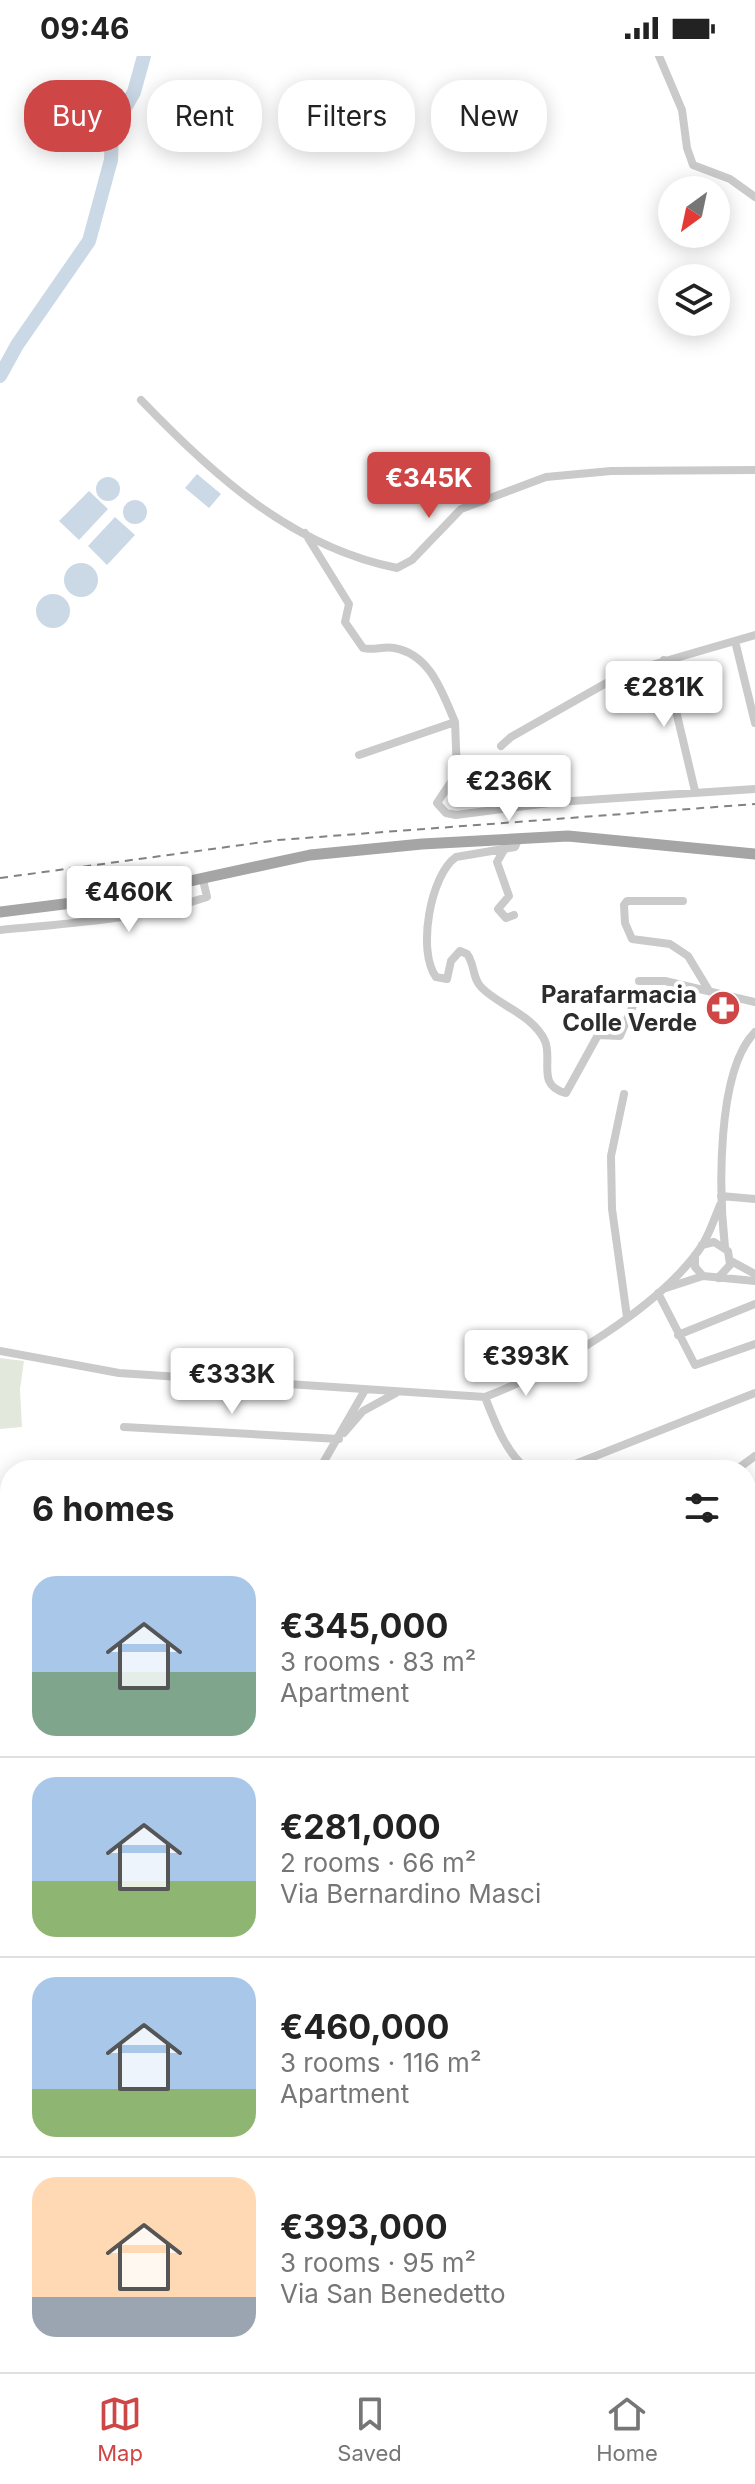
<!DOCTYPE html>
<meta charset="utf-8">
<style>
:root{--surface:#fff;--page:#f6f6f6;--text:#222;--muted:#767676;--line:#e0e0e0;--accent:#ce4645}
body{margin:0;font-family:Inter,sans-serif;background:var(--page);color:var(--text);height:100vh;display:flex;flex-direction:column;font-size:30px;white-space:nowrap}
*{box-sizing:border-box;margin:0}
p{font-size:26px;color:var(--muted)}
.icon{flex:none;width:44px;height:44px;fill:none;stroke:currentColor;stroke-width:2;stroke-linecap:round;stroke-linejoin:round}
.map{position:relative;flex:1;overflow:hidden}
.drawer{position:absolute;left:0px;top:1404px;width:756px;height:912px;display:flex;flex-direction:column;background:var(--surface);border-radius:32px 32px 0 0;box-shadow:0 4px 20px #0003}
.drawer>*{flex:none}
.hud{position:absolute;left:24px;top:24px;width:708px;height:72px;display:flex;gap:16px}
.needle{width:52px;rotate:213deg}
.buttons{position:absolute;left:658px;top:120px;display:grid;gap:16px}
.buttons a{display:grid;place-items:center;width:72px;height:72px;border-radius:50%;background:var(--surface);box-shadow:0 4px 20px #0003;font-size:40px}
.price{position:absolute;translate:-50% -68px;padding:0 18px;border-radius:8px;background:#fff;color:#222;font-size:26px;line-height:52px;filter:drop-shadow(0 2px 4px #0008)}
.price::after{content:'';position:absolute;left:50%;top:48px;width:24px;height:18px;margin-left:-12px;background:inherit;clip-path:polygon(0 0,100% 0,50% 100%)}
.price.active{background:var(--accent);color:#fff}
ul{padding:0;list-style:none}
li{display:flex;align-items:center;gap:24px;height:200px;padding:0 32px}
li+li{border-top:2px solid var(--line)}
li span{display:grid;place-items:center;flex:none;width:224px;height:160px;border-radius:24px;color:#555}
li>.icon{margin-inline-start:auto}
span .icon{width:96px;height:96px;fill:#fffc;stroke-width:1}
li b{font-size:34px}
h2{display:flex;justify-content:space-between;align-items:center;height:96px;padding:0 32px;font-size:34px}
.chip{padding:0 28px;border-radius:32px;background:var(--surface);box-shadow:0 4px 20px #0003;font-size:28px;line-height:72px}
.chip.active{background:var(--accent);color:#fff}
.status{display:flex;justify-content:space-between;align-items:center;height:56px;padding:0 40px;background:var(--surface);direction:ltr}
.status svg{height:22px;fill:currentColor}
.dock{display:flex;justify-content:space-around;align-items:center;height:112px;border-top:2px solid var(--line);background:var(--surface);font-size:22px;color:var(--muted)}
.dock a{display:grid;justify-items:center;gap:4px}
.dock .active{color:var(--accent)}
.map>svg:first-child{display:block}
.green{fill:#e2e9dc}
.water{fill:#cbd9e6}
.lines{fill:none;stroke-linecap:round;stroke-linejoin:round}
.river{stroke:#cbd9e6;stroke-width:14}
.minor{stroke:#cacaca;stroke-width:8}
.major{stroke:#a5a5a5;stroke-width:11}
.rail{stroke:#828282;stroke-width:2;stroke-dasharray:8 6;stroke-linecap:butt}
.labels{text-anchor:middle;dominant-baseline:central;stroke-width:8;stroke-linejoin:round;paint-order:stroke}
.poi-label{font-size:24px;font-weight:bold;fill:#2d2d2d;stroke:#fff;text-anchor:end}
</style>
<div class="status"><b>09:46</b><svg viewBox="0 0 49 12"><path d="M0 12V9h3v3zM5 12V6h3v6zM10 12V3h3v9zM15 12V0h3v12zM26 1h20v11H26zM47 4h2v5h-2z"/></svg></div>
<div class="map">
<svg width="755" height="2316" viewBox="0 0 755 2316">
<rect width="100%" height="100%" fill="#fff"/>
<path class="green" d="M0,1302L24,1305L20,1333L22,1371L0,1373Z
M0,1881L10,1884V2066L0,2058Z
M257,2306H342L349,2316H328L317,2307L307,2308L293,2316H242Z"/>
<path class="water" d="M197,418L221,438L209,452L185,432Z
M96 433a12 12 0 1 1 24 0a12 12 0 1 1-24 0Z
M89,435L108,453L79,484L59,465Z
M123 456a12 12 0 1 1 24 0a12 12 0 1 1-24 0Z
M115,461L135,479L107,509L88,490Z
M64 524a17 17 0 1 1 34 0a17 17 0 1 1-34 0Z
M36 555a17 17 0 1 1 34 0a17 17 0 1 1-34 0Z"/>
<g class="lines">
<path class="river" d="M0,320L17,289L89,185L111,104L112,75L134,36L144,0"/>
<path class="minor" d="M659,0L682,54L687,92L693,109L730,123L755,141
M141,344C213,419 292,491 397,512L412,504L461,453L546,421L611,415L755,414
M305,477L349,548L345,566L363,592C373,595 383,590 394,592C430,598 442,636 455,666
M735,585L755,667
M664,604L695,735
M501,690L511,681L624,617L755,579
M359,699L455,666L457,717L437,747L446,757L456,759L557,746L755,733
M519,782L515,791L456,801C430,819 417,896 436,921L447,923L451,905L460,895L467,898C475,908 472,923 482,932C500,950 533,959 545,985C553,1004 536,1030 566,1037L598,979L620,980L638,938
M504,794L497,806L509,840L498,853L506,862L514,859
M683,845H627L624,849L625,867L632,883L670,888L688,900L708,933
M0,874C70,867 140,864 207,841L203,824
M639,925H665L755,946
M624,1038L611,1100L612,1153L627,1261
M721,1140L755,1143
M702,1189L714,1186L728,1195L730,1209L718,1222
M725,1191C719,1138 716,1015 755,976
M695,1199V1211L703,1220L755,1225
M731,1205L755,1218
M666,1232L703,1220
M658,1237L695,1309L755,1288
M678,1279L755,1248
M0,1295L119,1317L485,1341C553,1315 663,1250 703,1188C710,1176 715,1161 720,1149
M485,1341C495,1367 506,1397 528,1414
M124,1371L339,1383
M344,1377L363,1355L396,1337
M319,1414L365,1334
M560,1414L755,1337
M736,1414L755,1400
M0,1485L10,1482
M746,1545L755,1541
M0,1594L10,1596
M0,1876L10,1878
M746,2018L755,2019
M746,2102L755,2076
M746,2243L755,2246
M656,2316L664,2306"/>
<path class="major" d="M0,856L112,842L310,799L422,788L568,780L755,798"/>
<path class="rail" d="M0,822L278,784L755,748"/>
</g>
<defs>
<g id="pharmacy-disc" transform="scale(1.8)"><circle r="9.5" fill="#ce4645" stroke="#fff"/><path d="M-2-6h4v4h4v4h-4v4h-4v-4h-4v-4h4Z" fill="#fff"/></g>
</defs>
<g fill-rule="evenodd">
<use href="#pharmacy-disc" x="723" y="952"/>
</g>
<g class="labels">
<g class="poi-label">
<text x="697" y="938">Parafarmacia<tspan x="697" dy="28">Colle Verde</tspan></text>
</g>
</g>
</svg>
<div class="buttons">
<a><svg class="needle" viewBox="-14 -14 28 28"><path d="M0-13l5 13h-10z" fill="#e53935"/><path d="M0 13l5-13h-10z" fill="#767676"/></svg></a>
<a><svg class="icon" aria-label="layers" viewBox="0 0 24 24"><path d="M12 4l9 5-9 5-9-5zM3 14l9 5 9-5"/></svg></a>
</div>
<b class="price active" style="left:429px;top:464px">€345K</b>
<b class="price" style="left:664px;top:673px">€281K</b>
<b class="price" style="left:509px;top:767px">€236K</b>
<b class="price" style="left:129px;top:878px">€460K</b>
<b class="price" style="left:526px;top:1342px">€393K</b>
<b class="price" style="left:232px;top:1360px">€333K</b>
<div class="hud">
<a class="chip active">Buy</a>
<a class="chip">Rent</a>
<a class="chip">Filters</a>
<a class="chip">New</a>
</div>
<section class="drawer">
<h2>6 homes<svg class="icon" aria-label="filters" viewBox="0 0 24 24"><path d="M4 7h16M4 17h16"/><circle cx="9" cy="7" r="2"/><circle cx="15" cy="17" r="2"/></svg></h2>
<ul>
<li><span style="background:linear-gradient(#a9c7e8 60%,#7fa58c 0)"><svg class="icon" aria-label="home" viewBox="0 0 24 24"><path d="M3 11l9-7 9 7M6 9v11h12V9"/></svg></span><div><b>€345,000</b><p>3 rooms · 83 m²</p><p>Apartment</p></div></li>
<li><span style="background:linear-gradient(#a9c7e8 65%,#8fb573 0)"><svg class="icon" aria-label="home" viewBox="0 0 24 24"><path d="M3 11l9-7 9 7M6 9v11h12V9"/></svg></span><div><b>€281,000</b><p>2 rooms · 66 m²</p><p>Via Bernardino Masci</p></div></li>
<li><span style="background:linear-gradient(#a9c7e8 70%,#8fb573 0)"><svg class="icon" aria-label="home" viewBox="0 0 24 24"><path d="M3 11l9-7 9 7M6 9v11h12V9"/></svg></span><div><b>€460,000</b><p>3 rooms · 116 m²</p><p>Apartment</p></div></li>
<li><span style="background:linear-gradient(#ffd9b3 75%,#9aa5b1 0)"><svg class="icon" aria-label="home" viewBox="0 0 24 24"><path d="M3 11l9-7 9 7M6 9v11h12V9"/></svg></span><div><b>€393,000</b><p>3 rooms · 95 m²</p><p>Via San Benedetto</p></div></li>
</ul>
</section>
</div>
<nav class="dock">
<a class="active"><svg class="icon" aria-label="map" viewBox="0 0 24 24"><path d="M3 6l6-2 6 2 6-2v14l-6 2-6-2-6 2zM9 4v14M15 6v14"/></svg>Map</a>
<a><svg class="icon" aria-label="saved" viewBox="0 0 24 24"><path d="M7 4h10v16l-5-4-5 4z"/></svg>Saved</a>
<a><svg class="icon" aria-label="home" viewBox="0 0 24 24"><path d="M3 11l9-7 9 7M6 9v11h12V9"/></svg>Home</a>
</nav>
